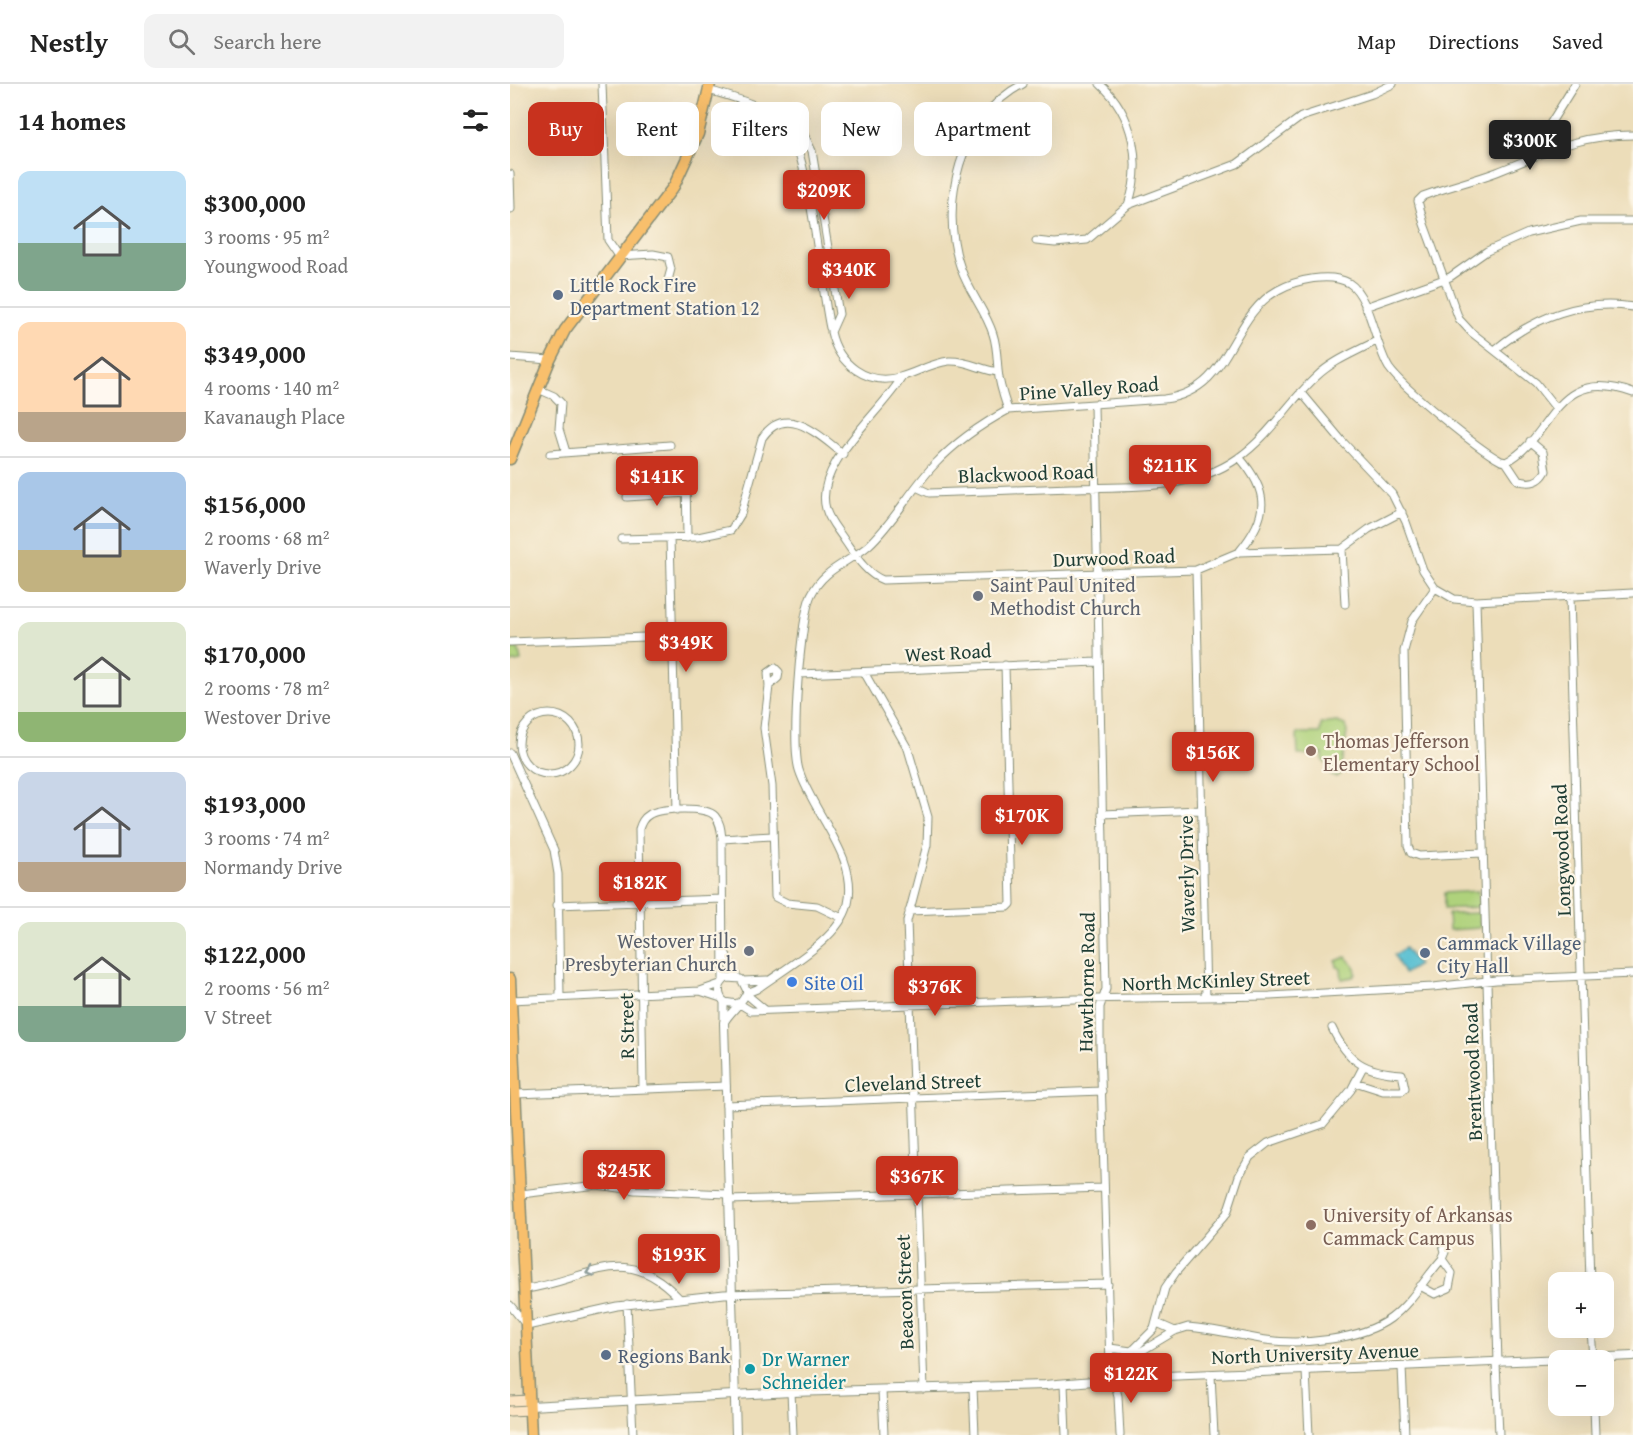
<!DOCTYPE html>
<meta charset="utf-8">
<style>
:root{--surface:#fff;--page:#f2f2f2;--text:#222;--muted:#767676;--line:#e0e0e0;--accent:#c8321e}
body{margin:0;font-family:"Gentium Book Plus",serif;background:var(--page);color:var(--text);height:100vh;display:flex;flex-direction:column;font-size:22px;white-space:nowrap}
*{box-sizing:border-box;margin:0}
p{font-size:20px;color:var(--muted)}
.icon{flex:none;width:33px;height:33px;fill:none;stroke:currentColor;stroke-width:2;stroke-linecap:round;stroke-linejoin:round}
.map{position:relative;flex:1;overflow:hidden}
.sheet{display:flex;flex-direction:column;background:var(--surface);width:510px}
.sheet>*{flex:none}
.guide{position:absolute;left:18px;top:18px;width:570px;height:54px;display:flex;gap:12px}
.buttons{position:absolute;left:1038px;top:1188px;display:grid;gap:12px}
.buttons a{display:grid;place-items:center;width:66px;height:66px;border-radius:12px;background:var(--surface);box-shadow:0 6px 24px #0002;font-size:30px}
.price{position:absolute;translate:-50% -51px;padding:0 14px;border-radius:6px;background:var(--accent);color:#fff;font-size:20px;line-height:39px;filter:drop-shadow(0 2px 3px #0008)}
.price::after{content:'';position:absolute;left:50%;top:36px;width:18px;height:14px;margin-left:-9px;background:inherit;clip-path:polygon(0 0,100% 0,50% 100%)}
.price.active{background:#222;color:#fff}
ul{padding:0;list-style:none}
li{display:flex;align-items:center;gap:18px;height:150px;padding:0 18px}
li+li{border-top:2px solid var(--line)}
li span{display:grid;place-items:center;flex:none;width:168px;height:120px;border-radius:12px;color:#555}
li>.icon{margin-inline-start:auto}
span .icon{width:72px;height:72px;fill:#fffc;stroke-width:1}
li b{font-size:26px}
h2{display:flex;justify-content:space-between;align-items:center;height:72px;padding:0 18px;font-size:26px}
.tag{padding:0 21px;border-radius:12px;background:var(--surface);box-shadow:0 6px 24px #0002;font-size:21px;line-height:54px}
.tag.active{background:var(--accent);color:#fff}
header{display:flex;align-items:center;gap:36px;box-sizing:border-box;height:84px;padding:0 30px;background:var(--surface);border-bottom:2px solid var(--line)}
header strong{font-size:28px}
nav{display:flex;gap:33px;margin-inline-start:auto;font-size:21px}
.search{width:420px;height:54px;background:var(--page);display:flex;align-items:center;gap:15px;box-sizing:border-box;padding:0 21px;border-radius:12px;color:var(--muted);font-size:22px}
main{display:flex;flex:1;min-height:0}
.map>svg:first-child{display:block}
.green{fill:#afd27b;stroke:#678858;stroke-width:1.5}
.water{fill:#55bed1;stroke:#3a7e82;stroke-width:1.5}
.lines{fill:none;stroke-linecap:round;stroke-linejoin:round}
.minor-casing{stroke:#868d76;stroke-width:9}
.tertiary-casing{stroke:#868d76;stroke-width:10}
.secondary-casing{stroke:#868d76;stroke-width:11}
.primary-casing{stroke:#868d76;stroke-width:13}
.minor{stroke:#fff;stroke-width:7}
.tertiary{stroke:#fff;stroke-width:8}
.secondary{stroke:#fce5c4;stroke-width:9}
.primary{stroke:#f8bf6c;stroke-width:10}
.oneway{stroke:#8f9e9a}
.service-dot{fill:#5c6f8a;stroke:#fcf5e5;stroke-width:2}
.worship-dot{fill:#6b7280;stroke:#fcf5e5;stroke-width:2}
.education-dot{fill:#8d6e63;stroke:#fcf5e5;stroke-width:2}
.shop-dot{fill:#3f7fe0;stroke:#fcf5e5;stroke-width:2}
.culture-dot{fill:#0f9aa8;stroke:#fcf5e5;stroke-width:2}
.labels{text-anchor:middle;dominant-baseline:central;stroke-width:4.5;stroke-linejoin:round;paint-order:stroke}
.service-label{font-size:20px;fill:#4e5e75;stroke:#fcf5e5;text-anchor:start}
.street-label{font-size:20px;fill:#1f3d34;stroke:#fcf5e5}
.worship-label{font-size:20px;fill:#5b616d;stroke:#fcf5e5;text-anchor:start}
.education-label{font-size:20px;fill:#785e54;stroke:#fcf5e5;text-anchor:start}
.shop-label{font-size:20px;fill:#366cbe;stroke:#fcf5e5;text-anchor:start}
.culture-label{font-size:20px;fill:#0d838f;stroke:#fcf5e5;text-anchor:start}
</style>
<header>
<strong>Nestly</strong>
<div class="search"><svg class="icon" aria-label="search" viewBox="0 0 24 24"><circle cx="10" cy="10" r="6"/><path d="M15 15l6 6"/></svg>Search here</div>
<nav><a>Map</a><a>Directions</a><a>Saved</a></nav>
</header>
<main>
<section class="sheet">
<h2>14 homes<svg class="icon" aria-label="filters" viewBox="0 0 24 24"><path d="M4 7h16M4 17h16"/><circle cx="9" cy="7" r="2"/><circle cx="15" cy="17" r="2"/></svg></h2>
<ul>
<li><span style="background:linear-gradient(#bfe0f5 60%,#7fa58c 0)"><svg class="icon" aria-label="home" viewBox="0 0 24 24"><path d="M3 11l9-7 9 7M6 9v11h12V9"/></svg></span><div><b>$300,000</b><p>3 rooms · 95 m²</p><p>Youngwood Road</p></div></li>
<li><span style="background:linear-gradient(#ffd9b3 75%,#b9a48a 0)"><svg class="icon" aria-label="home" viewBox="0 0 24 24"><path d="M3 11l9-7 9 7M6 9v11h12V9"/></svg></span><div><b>$349,000</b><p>4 rooms · 140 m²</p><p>Kavanaugh Place</p></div></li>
<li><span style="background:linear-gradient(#a9c7e8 65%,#c2b280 0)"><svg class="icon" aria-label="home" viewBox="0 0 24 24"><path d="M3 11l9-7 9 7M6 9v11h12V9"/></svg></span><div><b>$156,000</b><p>2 rooms · 68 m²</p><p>Waverly Drive</p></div></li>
<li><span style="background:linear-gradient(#dfe7d0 75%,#8fb573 0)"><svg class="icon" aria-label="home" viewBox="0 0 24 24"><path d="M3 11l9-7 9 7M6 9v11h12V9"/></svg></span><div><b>$170,000</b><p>2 rooms · 78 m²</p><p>Westover Drive</p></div></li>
<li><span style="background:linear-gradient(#c9d6e8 75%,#b9a48a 0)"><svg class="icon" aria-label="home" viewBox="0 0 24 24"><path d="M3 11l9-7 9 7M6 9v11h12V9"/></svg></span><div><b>$193,000</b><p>3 rooms · 74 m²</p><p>Normandy Drive</p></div></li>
<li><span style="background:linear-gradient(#dfe7d0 70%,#7fa58c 0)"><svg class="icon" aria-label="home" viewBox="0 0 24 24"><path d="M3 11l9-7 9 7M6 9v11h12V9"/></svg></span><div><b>$122,000</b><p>2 rooms · 56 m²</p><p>V Street</p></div></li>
</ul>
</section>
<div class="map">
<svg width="1123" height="1351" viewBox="0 0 1123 1351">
<rect width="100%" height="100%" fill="#fcf5e5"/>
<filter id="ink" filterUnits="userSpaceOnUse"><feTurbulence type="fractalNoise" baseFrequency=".0167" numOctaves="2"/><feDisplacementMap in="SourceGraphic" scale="12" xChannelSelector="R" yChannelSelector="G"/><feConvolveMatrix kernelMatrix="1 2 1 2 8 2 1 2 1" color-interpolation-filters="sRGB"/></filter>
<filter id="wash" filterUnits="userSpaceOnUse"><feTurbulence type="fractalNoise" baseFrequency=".008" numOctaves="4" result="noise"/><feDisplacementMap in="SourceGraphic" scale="24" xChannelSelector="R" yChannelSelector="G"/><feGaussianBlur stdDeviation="1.35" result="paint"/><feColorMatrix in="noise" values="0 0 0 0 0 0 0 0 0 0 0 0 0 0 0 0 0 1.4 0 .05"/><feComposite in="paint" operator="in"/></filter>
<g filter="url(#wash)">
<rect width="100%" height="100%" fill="#ecddb9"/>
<path class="green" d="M8,563L11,577L0,579V565Z
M827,638L835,641L837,648L831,690L826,693L820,691V683L813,677V670L788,671L787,649H810L811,640Z
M968,807L969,823L934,825V809Z
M969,829L970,844L939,846L938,830Z
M836,873L845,883L846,890L843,893L832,895L831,884L827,883L826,877Z"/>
<path class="water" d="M895,864L908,881L894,890L884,871Z"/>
</g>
<g filter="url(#ink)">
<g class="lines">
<g class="minor-casing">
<path id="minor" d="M92,0L98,156L109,172L143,170L158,173L161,185L158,196
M590,0C624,30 633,80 618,121
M198,6C225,14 258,22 277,43C299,67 311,204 320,244
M277,42L291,44L302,67L329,230L321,248C328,280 357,302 390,293C406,289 421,279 439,277C457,276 471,286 488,288
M1045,63L1040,40L1065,0
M0,90L1,125
M526,157L545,159L577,156L618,121L727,80L791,33L862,10L883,0
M855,223L940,193L977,167L1018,149L1071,137H1123
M986,265C1024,233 1072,215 1123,223
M0,273L40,276
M392,293C372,328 303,381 316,425C319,437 329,447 335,457C345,471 356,490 373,496L686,486L729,468L832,465L859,445L892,428
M28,305L44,312L51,319L49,345L56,368
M791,308L832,357L882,410L896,438L913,486L925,504L944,515L966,517L1123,509
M584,321L596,905L590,923V961L600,1280L608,1312L610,1351
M1045,323L1026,299L961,248L949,235L914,140L908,117L913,112C937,103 963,97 987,88C1038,68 1066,51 1123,51
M498,326C494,314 489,300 488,286C487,274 487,262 483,250C476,227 459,208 451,185C428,121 450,32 513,0
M40,370L160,361
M996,378L1008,396C1020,401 1030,398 1036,387L1033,368L1020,357
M176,392L177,454
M406,403L419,409C466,407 514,406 561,404C617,402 680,408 728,374C760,352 779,317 807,292C824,276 846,268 866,257
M117,413L177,409
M160,454L167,726
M111,455L188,453L221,446L231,430L252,354C276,318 310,352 333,370
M832,465L835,520
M729,468C759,432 760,408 729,373
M686,486L696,913
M925,504L902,537L894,567L898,762L901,769L909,772L972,769
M1060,512L1080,1198
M966,517L988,1279
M0,558L163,552
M265,584L269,588L268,594L259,602L258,589Z
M354,588L398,665L418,733L417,761L397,837L414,1305
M290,590L588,578
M259,602L254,644L262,702L265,813L277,819L307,822L332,834
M9 660a30 30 0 1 1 60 0a30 30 0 1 1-60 0Z
M0,669L44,766L48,790L50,913
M592,730L691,726
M212,755L262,752
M47,821L212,815
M399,827L498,823L501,820L495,581
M216,870L227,893
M233,897L257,896
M190,907L211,914
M237,909L247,905C275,884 330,855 338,820C349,773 303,730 289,686C281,660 290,536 301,511C314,484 339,479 359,461C384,438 401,405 425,380C445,359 472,340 498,326L654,315C723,306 718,234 768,206C786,196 820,188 839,199C860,212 865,262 879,284C894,305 967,364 991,377L996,378C1044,354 1043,280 1123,309
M236,910L254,925
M1,916L190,907L210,900
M214,917V939
M228,919L241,927L565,915L760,912L923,903L986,896L1123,890
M214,939C220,927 234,919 237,907L231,895L217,894C208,900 207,909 214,918L227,920
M822,944C838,978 855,988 892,990L895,1004L892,1007H873L845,998
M133,1005L129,745C131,739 133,734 140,730C152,724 196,722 205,732C211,739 211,747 212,755L213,896
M6,1010L216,1002
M216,1021L592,1007
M11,1110L87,1101L125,1106L218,1110
M219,1116L594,1104
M910,1202L925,1210L939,1204L942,1189L932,1175
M16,1205C79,1196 115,1156 169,1214
M117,1220L123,1351
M0,1221L17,1242L107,1222L214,1210L598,1200
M647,1239L665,1247
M1081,1244L1083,1276
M600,1264L621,1267
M620 1270a5 5 0 1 1 10 0a5 5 0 1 1-10 0Z
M623,1266L644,1245L655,1204L666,1188L717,1129L729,1092L740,1073L758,1059L813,1040L841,1006L853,983
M630,1268L665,1247L678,1243C704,1245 730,1252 756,1256C792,1261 851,1256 881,1234C902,1218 915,1194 932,1175L935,1168L933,1160
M629,1274L632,1293
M986,1279L989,1351
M892,1283L895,1351
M796,1287L799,1351
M701,1291L704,1351
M554,1300L556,1351
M463,1304L465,1351
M372,1307L374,1351
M281,1308L283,1351
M1084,1322L1085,1351"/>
</g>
<g class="tertiary-casing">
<path id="tertiary" d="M214,939L226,1351
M20,1322L281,1308L535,1301L632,1293L1123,1272"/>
</g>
<g class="secondary-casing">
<path id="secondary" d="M0,1317L20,1316
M0,1327L20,1326"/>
</g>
<g class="primary-casing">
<path id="primary" d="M0,375L40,276L55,246L164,102L188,50L200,0
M0,895L21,1351"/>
</g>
<use href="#minor" class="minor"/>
<use href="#tertiary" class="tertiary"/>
<use href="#secondary" class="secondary"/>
<use href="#primary" class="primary"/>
</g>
<defs><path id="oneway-chevron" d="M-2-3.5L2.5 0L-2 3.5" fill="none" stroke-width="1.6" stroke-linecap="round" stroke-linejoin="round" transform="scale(1.5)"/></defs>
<use class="oneway" href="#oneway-chevron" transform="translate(80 1188) rotate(161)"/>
</g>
<g class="service-dot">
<circle cx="48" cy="211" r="6"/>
<circle cx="915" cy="869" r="6"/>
<circle cx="96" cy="1271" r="6"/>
</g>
<g class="worship-dot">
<circle cx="468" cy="512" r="6"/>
<circle cx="239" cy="867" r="6"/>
</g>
<g class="education-dot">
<circle cx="801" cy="667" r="6"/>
<circle cx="801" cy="1141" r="6"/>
</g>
<circle class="shop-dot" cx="282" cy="898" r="6"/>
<circle class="culture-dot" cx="240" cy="1285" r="6"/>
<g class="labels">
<g class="service-label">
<text x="60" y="200">Little Rock Fire<tspan x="60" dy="23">Department Station 12</tspan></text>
<text x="927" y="858">Cammack Village<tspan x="927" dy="23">City Hall</tspan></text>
<text x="108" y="1271">Regions Bank</text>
</g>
<g class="street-label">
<text transform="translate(579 304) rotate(-4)">Pine Valley Road</text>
<text transform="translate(516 389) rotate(-2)">Blackwood Road</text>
<text transform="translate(604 473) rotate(-2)">Durwood Road</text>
<text transform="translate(438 568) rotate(-3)">West Road</text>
<text transform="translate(1051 766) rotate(-92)">Longwood Road</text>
<text transform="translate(676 790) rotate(-91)">Waverly Drive</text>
<text transform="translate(706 896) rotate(-2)">North McKinley Street</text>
<text transform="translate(576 898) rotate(-89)">Hawthorne Road</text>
<text transform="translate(116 942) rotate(-91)">R Street</text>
<text transform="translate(962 988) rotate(-92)">Brentwood Road</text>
<text transform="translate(403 998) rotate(-2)">Cleveland Street</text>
<text transform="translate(394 1208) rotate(-92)">Beacon Street</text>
<text transform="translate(805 1269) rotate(-2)">North University Avenue</text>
</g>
<g class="worship-label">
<text x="480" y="500">Saint Paul United<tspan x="480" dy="23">Methodist Church</tspan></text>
<text x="227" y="856" text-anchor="end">Westover Hills<tspan x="227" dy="23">Presbyterian Church</tspan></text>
</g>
<g class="education-label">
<text x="813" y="656">Thomas Jefferson<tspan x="813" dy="23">Elementary School</tspan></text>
<text x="813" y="1130">University of Arkansas<tspan x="813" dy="23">Cammack Campus</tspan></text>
</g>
<g class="shop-label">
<text x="294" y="898">Site Oil</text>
</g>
<g class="culture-label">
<text x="252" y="1274">Dr Warner<tspan x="252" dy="23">Schneider</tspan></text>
</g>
</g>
</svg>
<div class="buttons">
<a>+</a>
<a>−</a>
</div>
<b class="price active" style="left:1020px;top:87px">$300K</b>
<b class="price" style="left:314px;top:137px">$209K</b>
<b class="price" style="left:339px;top:216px">$340K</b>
<b class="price" style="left:660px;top:412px">$211K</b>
<b class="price" style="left:147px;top:423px">$141K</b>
<b class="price" style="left:176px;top:589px">$349K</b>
<b class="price" style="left:703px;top:699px">$156K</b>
<b class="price" style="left:512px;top:762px">$170K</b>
<b class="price" style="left:130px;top:829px">$182K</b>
<b class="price" style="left:425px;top:933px">$376K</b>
<b class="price" style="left:114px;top:1117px">$245K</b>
<b class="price" style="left:407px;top:1123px">$367K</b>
<b class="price" style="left:169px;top:1201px">$193K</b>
<b class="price" style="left:621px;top:1320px">$122K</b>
<div class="guide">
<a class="tag active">Buy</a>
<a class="tag">Rent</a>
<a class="tag">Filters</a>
<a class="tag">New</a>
<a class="tag">Apartment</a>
</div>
</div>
</main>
